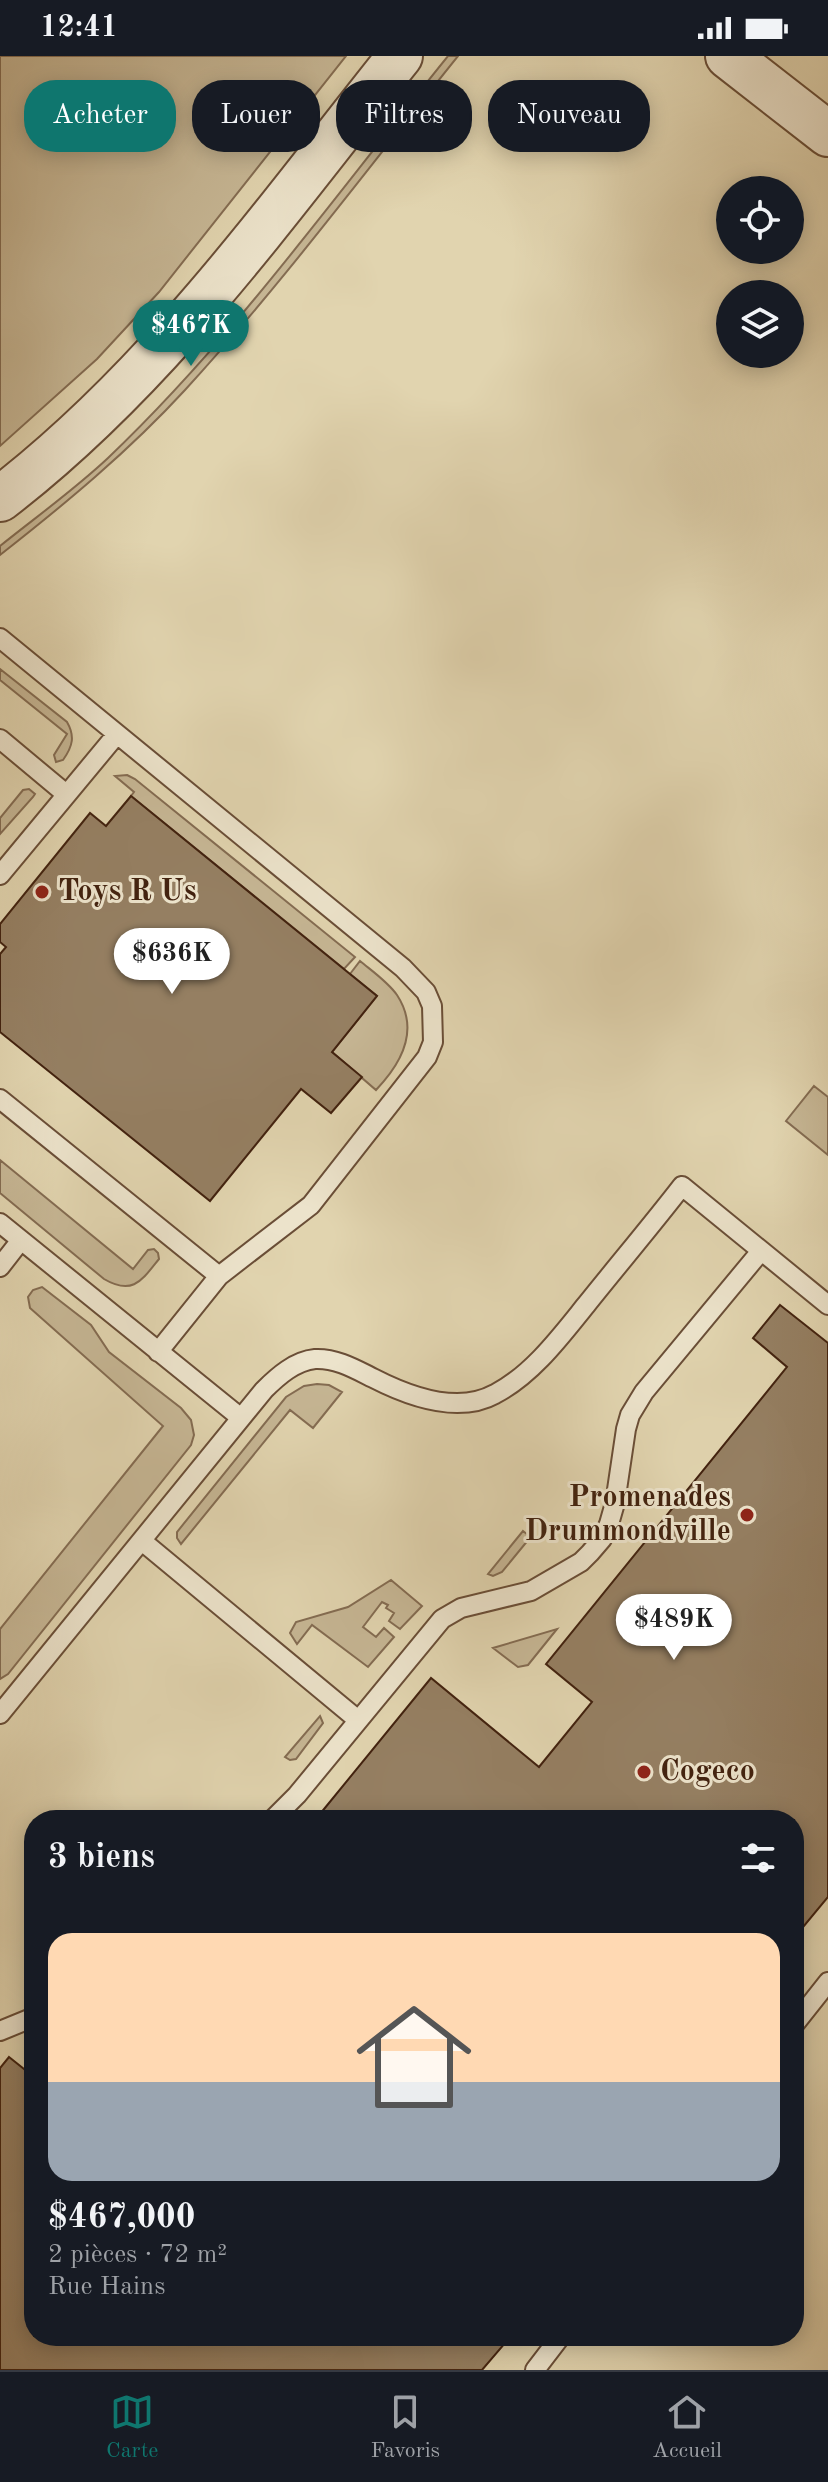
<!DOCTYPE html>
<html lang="fr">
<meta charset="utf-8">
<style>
:root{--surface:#171b24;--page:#242831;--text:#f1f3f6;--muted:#9ea1a6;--line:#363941;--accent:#0f766e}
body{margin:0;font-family:"Old Standard TT",serif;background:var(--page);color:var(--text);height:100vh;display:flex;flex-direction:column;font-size:30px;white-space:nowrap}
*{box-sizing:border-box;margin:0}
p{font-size:26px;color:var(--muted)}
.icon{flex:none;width:44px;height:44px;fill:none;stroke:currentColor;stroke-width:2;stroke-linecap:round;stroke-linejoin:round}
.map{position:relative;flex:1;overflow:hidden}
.details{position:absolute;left:24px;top:1754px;width:780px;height:536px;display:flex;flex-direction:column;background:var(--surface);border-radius:32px;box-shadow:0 4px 20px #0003}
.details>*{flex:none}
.hud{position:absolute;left:24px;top:24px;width:780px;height:72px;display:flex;gap:16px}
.buttons{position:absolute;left:716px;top:120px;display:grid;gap:16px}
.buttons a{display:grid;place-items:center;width:88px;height:88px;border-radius:50%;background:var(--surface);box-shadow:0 4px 20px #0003;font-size:40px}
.price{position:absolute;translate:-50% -68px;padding:0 18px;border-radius:28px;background:#fff;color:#222;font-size:26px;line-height:52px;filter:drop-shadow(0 2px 4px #0008)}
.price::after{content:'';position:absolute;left:50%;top:48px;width:24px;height:18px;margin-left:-12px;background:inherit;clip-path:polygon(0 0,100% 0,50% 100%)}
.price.on{background:var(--accent);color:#fff}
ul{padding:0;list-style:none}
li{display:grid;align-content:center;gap:16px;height:424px;padding:0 24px}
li+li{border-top:2px solid var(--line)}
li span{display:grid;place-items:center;height:248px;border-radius:24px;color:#555}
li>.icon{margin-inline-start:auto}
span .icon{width:144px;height:144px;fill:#fffc;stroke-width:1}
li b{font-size:34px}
h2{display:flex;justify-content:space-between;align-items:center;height:96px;padding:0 24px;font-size:34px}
.chip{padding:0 28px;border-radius:32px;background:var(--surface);box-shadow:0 4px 20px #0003;font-size:28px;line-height:72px}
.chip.on{background:var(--accent);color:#fff}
.status{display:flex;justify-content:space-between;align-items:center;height:56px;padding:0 40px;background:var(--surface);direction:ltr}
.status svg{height:22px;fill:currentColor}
.tab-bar{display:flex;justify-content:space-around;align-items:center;height:112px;border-top:2px solid var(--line);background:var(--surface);font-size:22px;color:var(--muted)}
.tab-bar a{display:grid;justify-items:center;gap:4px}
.tab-bar .on{color:var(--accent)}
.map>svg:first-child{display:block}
.green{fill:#c6b694;stroke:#846c52;stroke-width:2}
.building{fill:#957f62;stroke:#42220f;stroke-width:2}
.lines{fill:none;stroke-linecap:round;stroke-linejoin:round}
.service-casing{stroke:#6a4e37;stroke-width:22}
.tertiary-casing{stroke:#6a4e37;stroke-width:48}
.service{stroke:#ece3cb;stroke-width:18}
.tertiary{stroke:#ece3cb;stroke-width:44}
.poi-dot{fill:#8f2418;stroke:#ece3cb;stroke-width:3}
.labels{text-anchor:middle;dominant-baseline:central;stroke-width:6;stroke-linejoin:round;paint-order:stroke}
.poi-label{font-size:30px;font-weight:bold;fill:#42220f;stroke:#ece3cb;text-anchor:start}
</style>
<div class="status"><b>12:41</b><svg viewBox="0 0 49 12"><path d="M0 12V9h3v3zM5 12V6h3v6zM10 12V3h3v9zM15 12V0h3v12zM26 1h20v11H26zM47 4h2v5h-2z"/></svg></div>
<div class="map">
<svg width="828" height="2314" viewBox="0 0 828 2314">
<rect width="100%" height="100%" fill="#e1d4af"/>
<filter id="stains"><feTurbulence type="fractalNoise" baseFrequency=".0025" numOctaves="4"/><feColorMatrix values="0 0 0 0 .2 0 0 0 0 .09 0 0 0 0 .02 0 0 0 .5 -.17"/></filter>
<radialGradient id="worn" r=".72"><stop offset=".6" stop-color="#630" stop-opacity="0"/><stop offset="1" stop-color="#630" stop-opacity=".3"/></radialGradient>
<path class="green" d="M0,0H346L159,236L97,303L0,390Z
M448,0H458C368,112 282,228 185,334C129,395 65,448 0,499V490C36,461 74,434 108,402C235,281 338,136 448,0Z
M0,613L67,666C75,680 73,690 63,704L56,706L54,699L67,678L0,624Z
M127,719L135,723L355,901L344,913L131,740L134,736L115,720Z
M29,733L35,738L33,741L0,778V762L23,734Z
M360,905C372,915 388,926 397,939C420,974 401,1008 376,1034L332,996L377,940L350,918Z
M814,1030L828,1041V1099L786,1065Z
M0,1104L133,1213L148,1194L154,1193L158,1197L159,1203C142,1224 133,1240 104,1223L0,1137Z
M42,1231L91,1269L109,1296L181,1352L191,1364L194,1379L191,1389L8,1618L0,1623V1573L163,1370L30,1252L28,1241L33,1234Z
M317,1328L329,1329L342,1336L313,1372L290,1354L181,1488L177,1482V1476L286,1341L304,1330Z
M523,1475L528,1479L529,1483L502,1516L493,1520L488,1518Z
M391,1524L422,1550L400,1573L389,1565L394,1557L386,1552L388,1549L382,1546L363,1571L376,1581L384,1572L394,1581L368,1611L312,1569L297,1588L290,1577L296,1566L348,1551Z
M557,1573L528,1609L518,1611L493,1592Z
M320,1660L323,1667L296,1703L290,1704L285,1701Z"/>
<path class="building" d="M131,740L377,940L332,996L362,1021L331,1057L301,1033L210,1145L0,976V898L6,891L0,886V868L90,757L106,770Z
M780,1249L828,1287V1841L794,1882V1764H327L320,1758L431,1622L539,1711L592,1646L546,1608L787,1311L753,1282Z
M9,2001L34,2021V2280H511L482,2314H0V2012Z"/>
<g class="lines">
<g class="service-casing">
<path id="service" d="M0,582L403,912L426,936L432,950L433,986L427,1001L311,1149L219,1220
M0,683L66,738
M0,819L117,678
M0,1043L219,1220L158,1296
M0,1167L241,1362
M0,1211L21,1184
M142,1485L358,1664
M0,1658L264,1334C278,1320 295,1305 315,1303C336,1302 355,1313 373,1322C408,1340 457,1359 495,1338C532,1319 561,1280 586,1249C618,1209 651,1170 682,1130L828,1249
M272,1764L297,1739L442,1563L461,1552L531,1535L581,1506L590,1497L602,1483L609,1468L615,1447L626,1373L630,1359L644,1336L761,1195
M794,1969L828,1926
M0,1975L34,1961
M535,2314L561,2280"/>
</g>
<g class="tertiary-casing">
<path id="tertiary" d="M728,0L828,78
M0,443C159,321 276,155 400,0"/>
</g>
<use href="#service" class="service"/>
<use href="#tertiary" class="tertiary"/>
</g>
<g class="poi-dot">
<circle cx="42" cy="836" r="8"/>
<circle cx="747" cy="1459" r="8"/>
<circle cx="644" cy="1716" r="8"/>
</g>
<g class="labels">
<g class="poi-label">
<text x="58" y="836">Toys R Us</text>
<text x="731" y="1442" text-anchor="end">Promenades<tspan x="731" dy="34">Drummondville</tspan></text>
<text x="660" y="1716">Cogeco</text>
</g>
</g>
<rect width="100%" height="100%" filter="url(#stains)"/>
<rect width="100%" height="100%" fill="url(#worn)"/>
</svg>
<div class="buttons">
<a><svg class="icon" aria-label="locate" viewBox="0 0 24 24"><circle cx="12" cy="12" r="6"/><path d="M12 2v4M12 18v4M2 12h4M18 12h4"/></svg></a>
<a><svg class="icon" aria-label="layers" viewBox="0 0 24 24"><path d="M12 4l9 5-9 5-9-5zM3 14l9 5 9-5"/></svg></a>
</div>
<b class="price on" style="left:191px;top:312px">$467K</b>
<b class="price" style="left:172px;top:940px">$636K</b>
<b class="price" style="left:674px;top:1606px">$489K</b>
<div class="hud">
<a class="chip on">Acheter</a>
<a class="chip">Louer</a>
<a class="chip">Filtres</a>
<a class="chip">Nouveau</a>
</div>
<section class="details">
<h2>3 biens<svg class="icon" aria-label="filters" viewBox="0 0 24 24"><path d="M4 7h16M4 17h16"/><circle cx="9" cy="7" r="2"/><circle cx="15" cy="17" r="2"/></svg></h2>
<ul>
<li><span style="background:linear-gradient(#ffd9b3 60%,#9aa5b1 0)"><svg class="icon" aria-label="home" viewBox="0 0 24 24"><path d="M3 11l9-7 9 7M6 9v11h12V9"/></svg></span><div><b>$467,000</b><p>2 pièces · 72 m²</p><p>Rue Hains</p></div></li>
</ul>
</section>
</div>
<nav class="tab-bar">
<a class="on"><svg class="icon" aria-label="map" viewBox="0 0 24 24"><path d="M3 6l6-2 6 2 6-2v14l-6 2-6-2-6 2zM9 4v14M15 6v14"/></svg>Carte</a>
<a><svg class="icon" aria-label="saved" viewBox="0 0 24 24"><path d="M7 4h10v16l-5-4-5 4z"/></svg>Favoris</a>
<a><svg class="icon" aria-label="home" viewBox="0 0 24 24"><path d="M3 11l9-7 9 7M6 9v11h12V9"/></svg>Accueil</a>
</nav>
